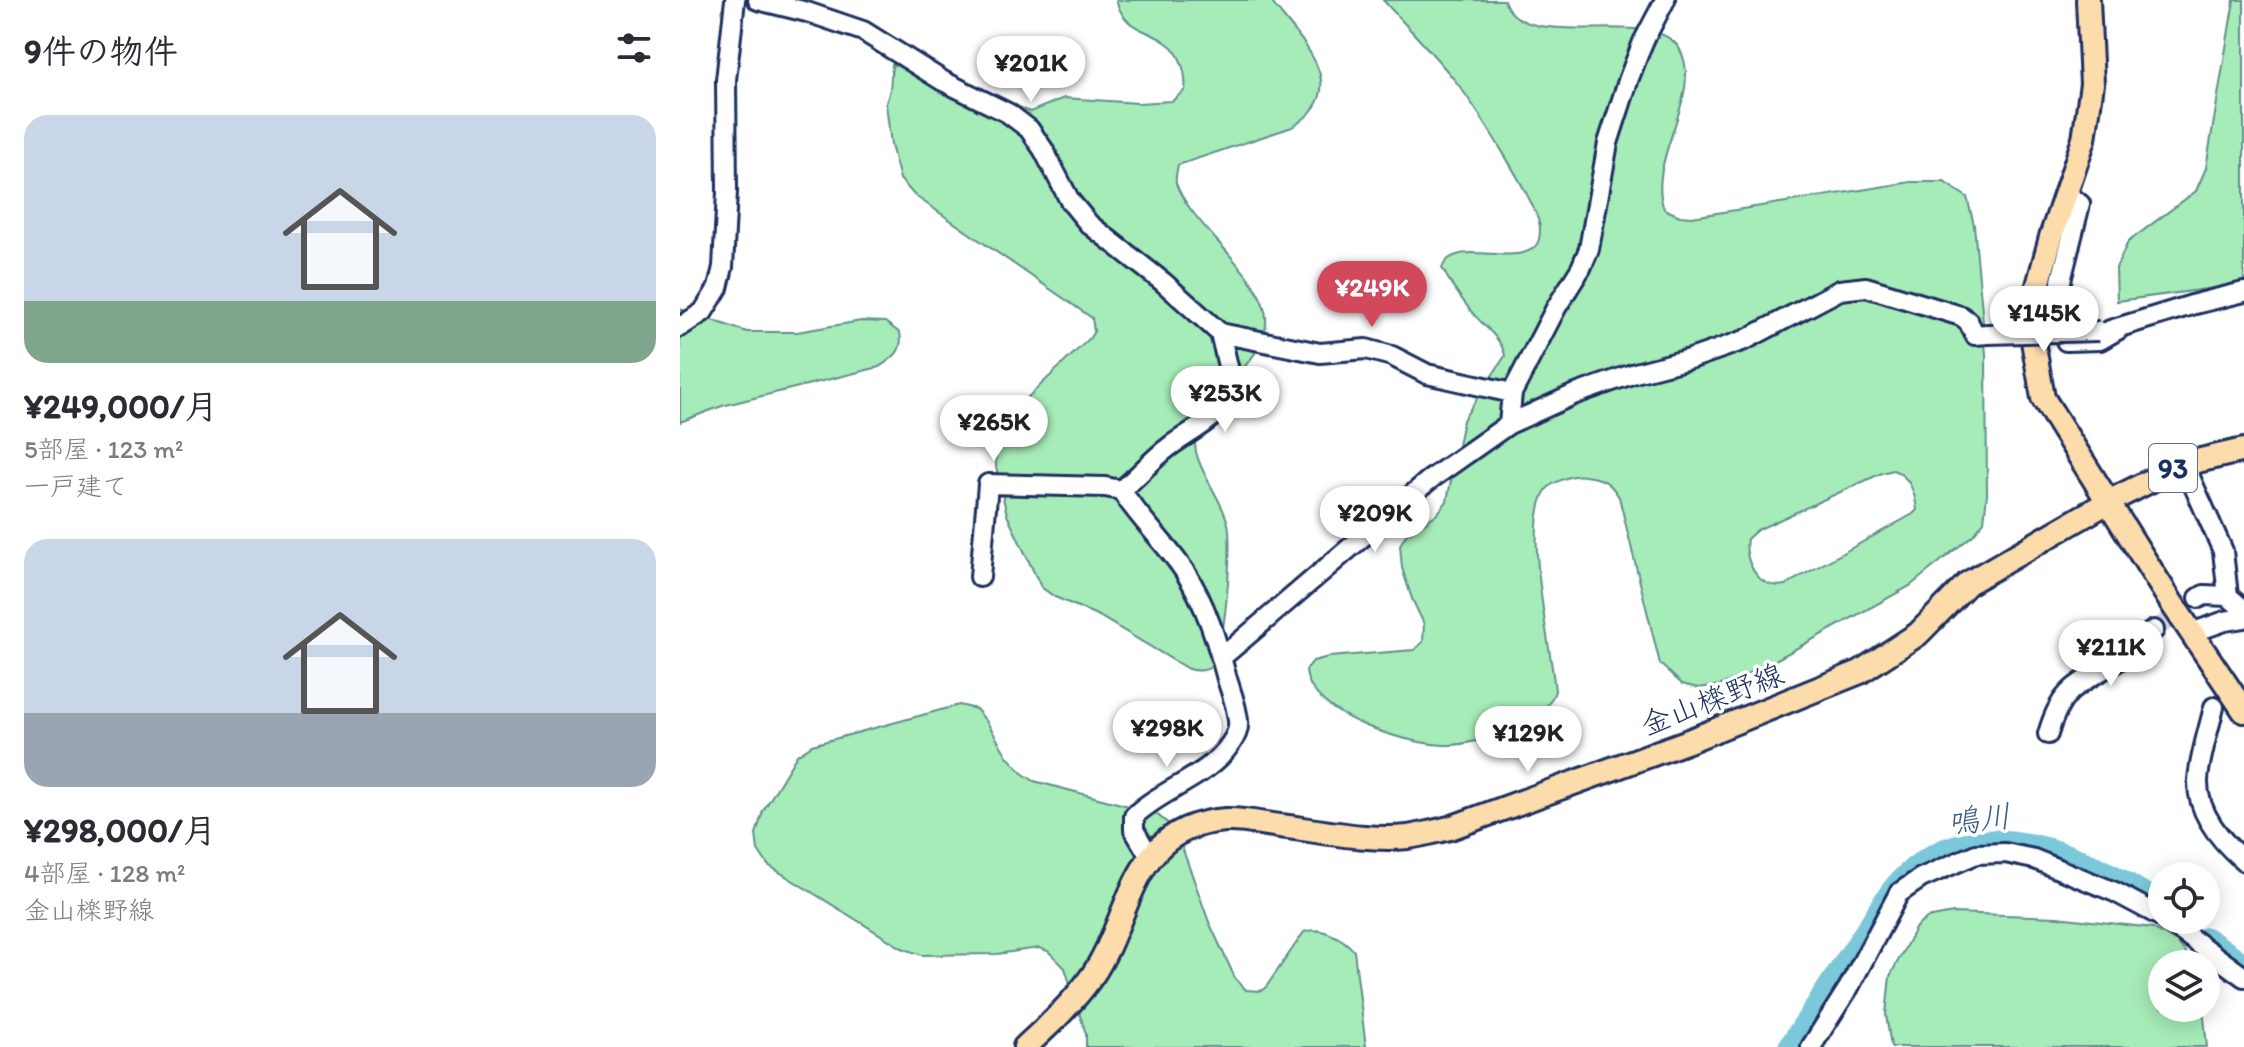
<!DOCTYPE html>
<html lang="ja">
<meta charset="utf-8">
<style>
:root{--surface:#fff;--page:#f7f7f7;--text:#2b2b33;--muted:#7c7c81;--accent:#d1495b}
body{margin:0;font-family:Itim,"Klee One",sans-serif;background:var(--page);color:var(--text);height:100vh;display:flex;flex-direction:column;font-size:30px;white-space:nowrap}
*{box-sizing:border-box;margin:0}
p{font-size:26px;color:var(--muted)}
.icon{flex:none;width:44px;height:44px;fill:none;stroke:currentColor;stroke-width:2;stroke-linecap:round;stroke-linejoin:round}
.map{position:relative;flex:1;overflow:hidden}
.drawer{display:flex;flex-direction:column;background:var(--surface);width:680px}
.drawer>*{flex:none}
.fabs{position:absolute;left:1468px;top:862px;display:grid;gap:16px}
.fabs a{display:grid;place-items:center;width:72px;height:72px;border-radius:50%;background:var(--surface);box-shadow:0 4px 20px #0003;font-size:40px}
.price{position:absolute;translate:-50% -68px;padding:0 18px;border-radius:28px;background:#fff;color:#222;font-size:26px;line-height:52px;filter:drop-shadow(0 2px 4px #0008)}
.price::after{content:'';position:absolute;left:50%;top:48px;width:24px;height:18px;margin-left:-12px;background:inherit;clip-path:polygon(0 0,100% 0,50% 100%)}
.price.selected{background:var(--accent);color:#fff}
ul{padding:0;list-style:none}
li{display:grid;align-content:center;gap:16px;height:424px;padding:0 24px}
li span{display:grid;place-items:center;height:248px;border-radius:24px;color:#555}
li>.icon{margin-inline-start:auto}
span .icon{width:144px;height:144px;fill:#fffc;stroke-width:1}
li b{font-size:34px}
h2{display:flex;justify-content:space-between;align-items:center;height:96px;padding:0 24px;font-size:34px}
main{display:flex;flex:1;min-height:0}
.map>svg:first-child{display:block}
.green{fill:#a6ecb8;stroke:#608e8b;stroke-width:2;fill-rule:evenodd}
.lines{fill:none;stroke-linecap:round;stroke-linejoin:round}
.river{stroke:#7cc8db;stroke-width:24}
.minor-tunnel{stroke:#d1d5df;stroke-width:18;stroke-dasharray:18 9;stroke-linecap:butt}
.minor-casing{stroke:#1b2f5e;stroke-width:24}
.major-casing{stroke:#1b2f5e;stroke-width:28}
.minor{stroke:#fff;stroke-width:18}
.major{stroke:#fddcac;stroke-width:22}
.minor-bridge-casing{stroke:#1b2f5e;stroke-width:24;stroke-linecap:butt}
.minor-bridge{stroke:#fff;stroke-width:18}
.labels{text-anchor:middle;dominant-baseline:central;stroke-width:7;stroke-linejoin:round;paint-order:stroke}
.shield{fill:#fff;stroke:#5f6d8e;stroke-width:2}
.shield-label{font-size:28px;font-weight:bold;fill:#1b2f5e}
.street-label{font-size:30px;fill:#1b2f5e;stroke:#fff}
.water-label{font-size:32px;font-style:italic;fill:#385d84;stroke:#fff}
</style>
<main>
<section class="drawer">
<h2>9件の物件<svg class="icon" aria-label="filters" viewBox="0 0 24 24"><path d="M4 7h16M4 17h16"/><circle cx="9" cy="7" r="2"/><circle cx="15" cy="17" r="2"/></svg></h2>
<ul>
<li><span style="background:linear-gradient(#c9d6e8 75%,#7fa58c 0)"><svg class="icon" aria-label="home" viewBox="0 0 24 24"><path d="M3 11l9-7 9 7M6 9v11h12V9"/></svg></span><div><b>¥249,000/月</b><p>5部屋 · 123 m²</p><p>一戸建て</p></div></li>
<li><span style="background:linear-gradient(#c9d6e8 70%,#9aa5b1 0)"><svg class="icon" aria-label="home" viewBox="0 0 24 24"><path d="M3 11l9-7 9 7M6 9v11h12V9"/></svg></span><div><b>¥298,000/月</b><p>4部屋 · 128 m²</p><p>金山檪野線</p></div></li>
</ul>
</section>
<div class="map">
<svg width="1564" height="1047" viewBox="0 0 1564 1047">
<rect width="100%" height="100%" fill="#fff"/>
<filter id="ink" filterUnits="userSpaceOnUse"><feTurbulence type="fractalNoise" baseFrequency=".0125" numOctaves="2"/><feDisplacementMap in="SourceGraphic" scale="16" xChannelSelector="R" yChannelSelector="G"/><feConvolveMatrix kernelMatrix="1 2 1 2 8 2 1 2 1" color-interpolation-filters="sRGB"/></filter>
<g filter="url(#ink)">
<path class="green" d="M436,0H590C620,40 676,89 612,127L498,165C497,170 495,177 496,183C509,224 584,275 586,318C589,357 538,387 520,416C514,425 514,441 516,452C522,477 542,499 548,524C553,544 545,655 531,667C524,672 516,671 508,669L419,616L375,597L361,587L327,515L316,467L315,440L324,420L410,338L414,331L412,318L234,195L220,179L211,145L206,104L210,90L212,65L256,68L350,112L384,98L458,103L492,101L505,90C507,75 501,53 488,44C468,28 445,32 436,0Z
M703,0H824C842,56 972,4 999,48C1026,93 965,159 984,209L1000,216L1012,217L1231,182H1264L1287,197L1294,225L1306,354L1307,494L1304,521L1293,535L1230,586L1079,669L1041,685L1018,688L1002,684L980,664L939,497C930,482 923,478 905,476C894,474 873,481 866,490C842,527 871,645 875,691C870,707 857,717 842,724C818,736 797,743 771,745C733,747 628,716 626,670L633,661L649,657L734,650L743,642L744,624L732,599L722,568L720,545L726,535L757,514L767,501L783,420L825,356C822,338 802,325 791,311C780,297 770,283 762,268C773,238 829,265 852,249C860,244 860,235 860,227C857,202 794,105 777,83C754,54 727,27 703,0ZM1213,470C1230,476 1235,493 1237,510L1233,514L1105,585C1079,591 1063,561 1067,539L1077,530L1202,473Z
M1554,0H1564V284L1437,301L1436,268L1448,242L1516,191L1526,168Z
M0,309L67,332H117L181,321L205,322L220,333C224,351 213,358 199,367L42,406L0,422Z
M279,705L296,709L307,722L327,756L342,773L354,781L475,813L490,825L498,836L529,922L555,978L566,990L581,991L586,987L624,932C640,926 664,938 674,951L686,1047H406V1034L385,968L368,951L359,948L317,954L242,955L222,948L88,865L78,850L76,834L83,811L117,755L132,745Z
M1273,913L1377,917L1473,928L1498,943L1514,964H1482V1008H1523L1527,1047H1211L1206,1014L1210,976L1236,927L1247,918Z"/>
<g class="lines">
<path class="river" d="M1526,939L1564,965
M1110,1047C1136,1008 1161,969 1187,930C1199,912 1210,891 1226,876C1298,805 1413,858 1482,907"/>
<path class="minor-tunnel" d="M1474,630L1519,598"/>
<g class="minor-casing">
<path id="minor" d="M78,0L127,12L183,31L263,81L328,113L349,129L363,149L390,201L409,224L483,282L540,333L640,353L686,349L712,356L747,374L832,393
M1386,193L1400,204L1381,281L1379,317L1386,341L1420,340L1439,329
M0,327L23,312L38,288L43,267L47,192L46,80L55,0
M1430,330L1515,304L1564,292
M829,424L832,393L876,308L901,268L909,249L928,143L949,78L963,42L985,0
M1504,464L1543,551L1548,596
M441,490C458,477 471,460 489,447C513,429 542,418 553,387L540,333
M300,577L308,484L425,487L441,490C461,521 485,542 505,572C526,604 537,642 547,679C551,692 557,707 558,721C559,729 556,736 551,743C528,778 483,788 454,816V830L470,857
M1519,598L1524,595L1548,596L1564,610
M1511,633L1545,621L1564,618
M541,658L748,481L829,424L893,395L955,373L1013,358L1065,340L1160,290L1186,287L1281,316L1288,321L1295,335L1308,334
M1534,707C1529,729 1519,759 1518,781C1517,813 1542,842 1564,861
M1368,734C1382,684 1402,684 1441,659C1454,650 1462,638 1474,630
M1486,920L1564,977
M1131,1047L1169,987L1219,893L1241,878L1296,854L1325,853L1354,859L1435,892L1482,917"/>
</g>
<g class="major-casing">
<path id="major" d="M1408,0L1412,84L1404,139L1371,237L1355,297L1353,341L1363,398L1491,602L1564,711
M345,1047C369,1025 393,1003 412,976C454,914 449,826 546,820C563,819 583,824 600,826C642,831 686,841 728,837C742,835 756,831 770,828L1006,742L1180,672L1238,634L1288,583L1428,502L1504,464L1564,450"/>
</g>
<use href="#minor" class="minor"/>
<use href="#major" class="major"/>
<g class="minor-bridge-casing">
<path id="minor-bridge" d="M1308,334L1419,331"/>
</g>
<use href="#minor-bridge" class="minor-bridge"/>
</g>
</g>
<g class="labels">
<rect class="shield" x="1469" y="444" width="48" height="48" rx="6"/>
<g class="shield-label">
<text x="1493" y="468">93</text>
</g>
<g class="street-label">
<text transform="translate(1032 699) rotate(-21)">金山檪野線</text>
</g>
<g class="water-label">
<text transform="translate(1299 819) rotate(-7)">鳴川</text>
</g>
</g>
</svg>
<div class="fabs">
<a><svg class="icon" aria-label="locate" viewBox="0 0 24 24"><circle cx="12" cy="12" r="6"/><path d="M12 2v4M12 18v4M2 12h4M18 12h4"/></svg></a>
<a><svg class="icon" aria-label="layers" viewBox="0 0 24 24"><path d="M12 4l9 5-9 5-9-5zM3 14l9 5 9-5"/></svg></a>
</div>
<b class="price" style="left:351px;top:104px">¥201K</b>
<b class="price selected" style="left:692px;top:329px">¥249K</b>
<b class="price" style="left:1364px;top:354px">¥145K</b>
<b class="price" style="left:545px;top:434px">¥253K</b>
<b class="price" style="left:314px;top:463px">¥265K</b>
<b class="price" style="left:695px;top:554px">¥209K</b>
<b class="price" style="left:1431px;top:688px">¥211K</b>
<b class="price" style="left:487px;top:769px">¥298K</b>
<b class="price" style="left:848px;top:774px">¥129K</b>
</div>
</main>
